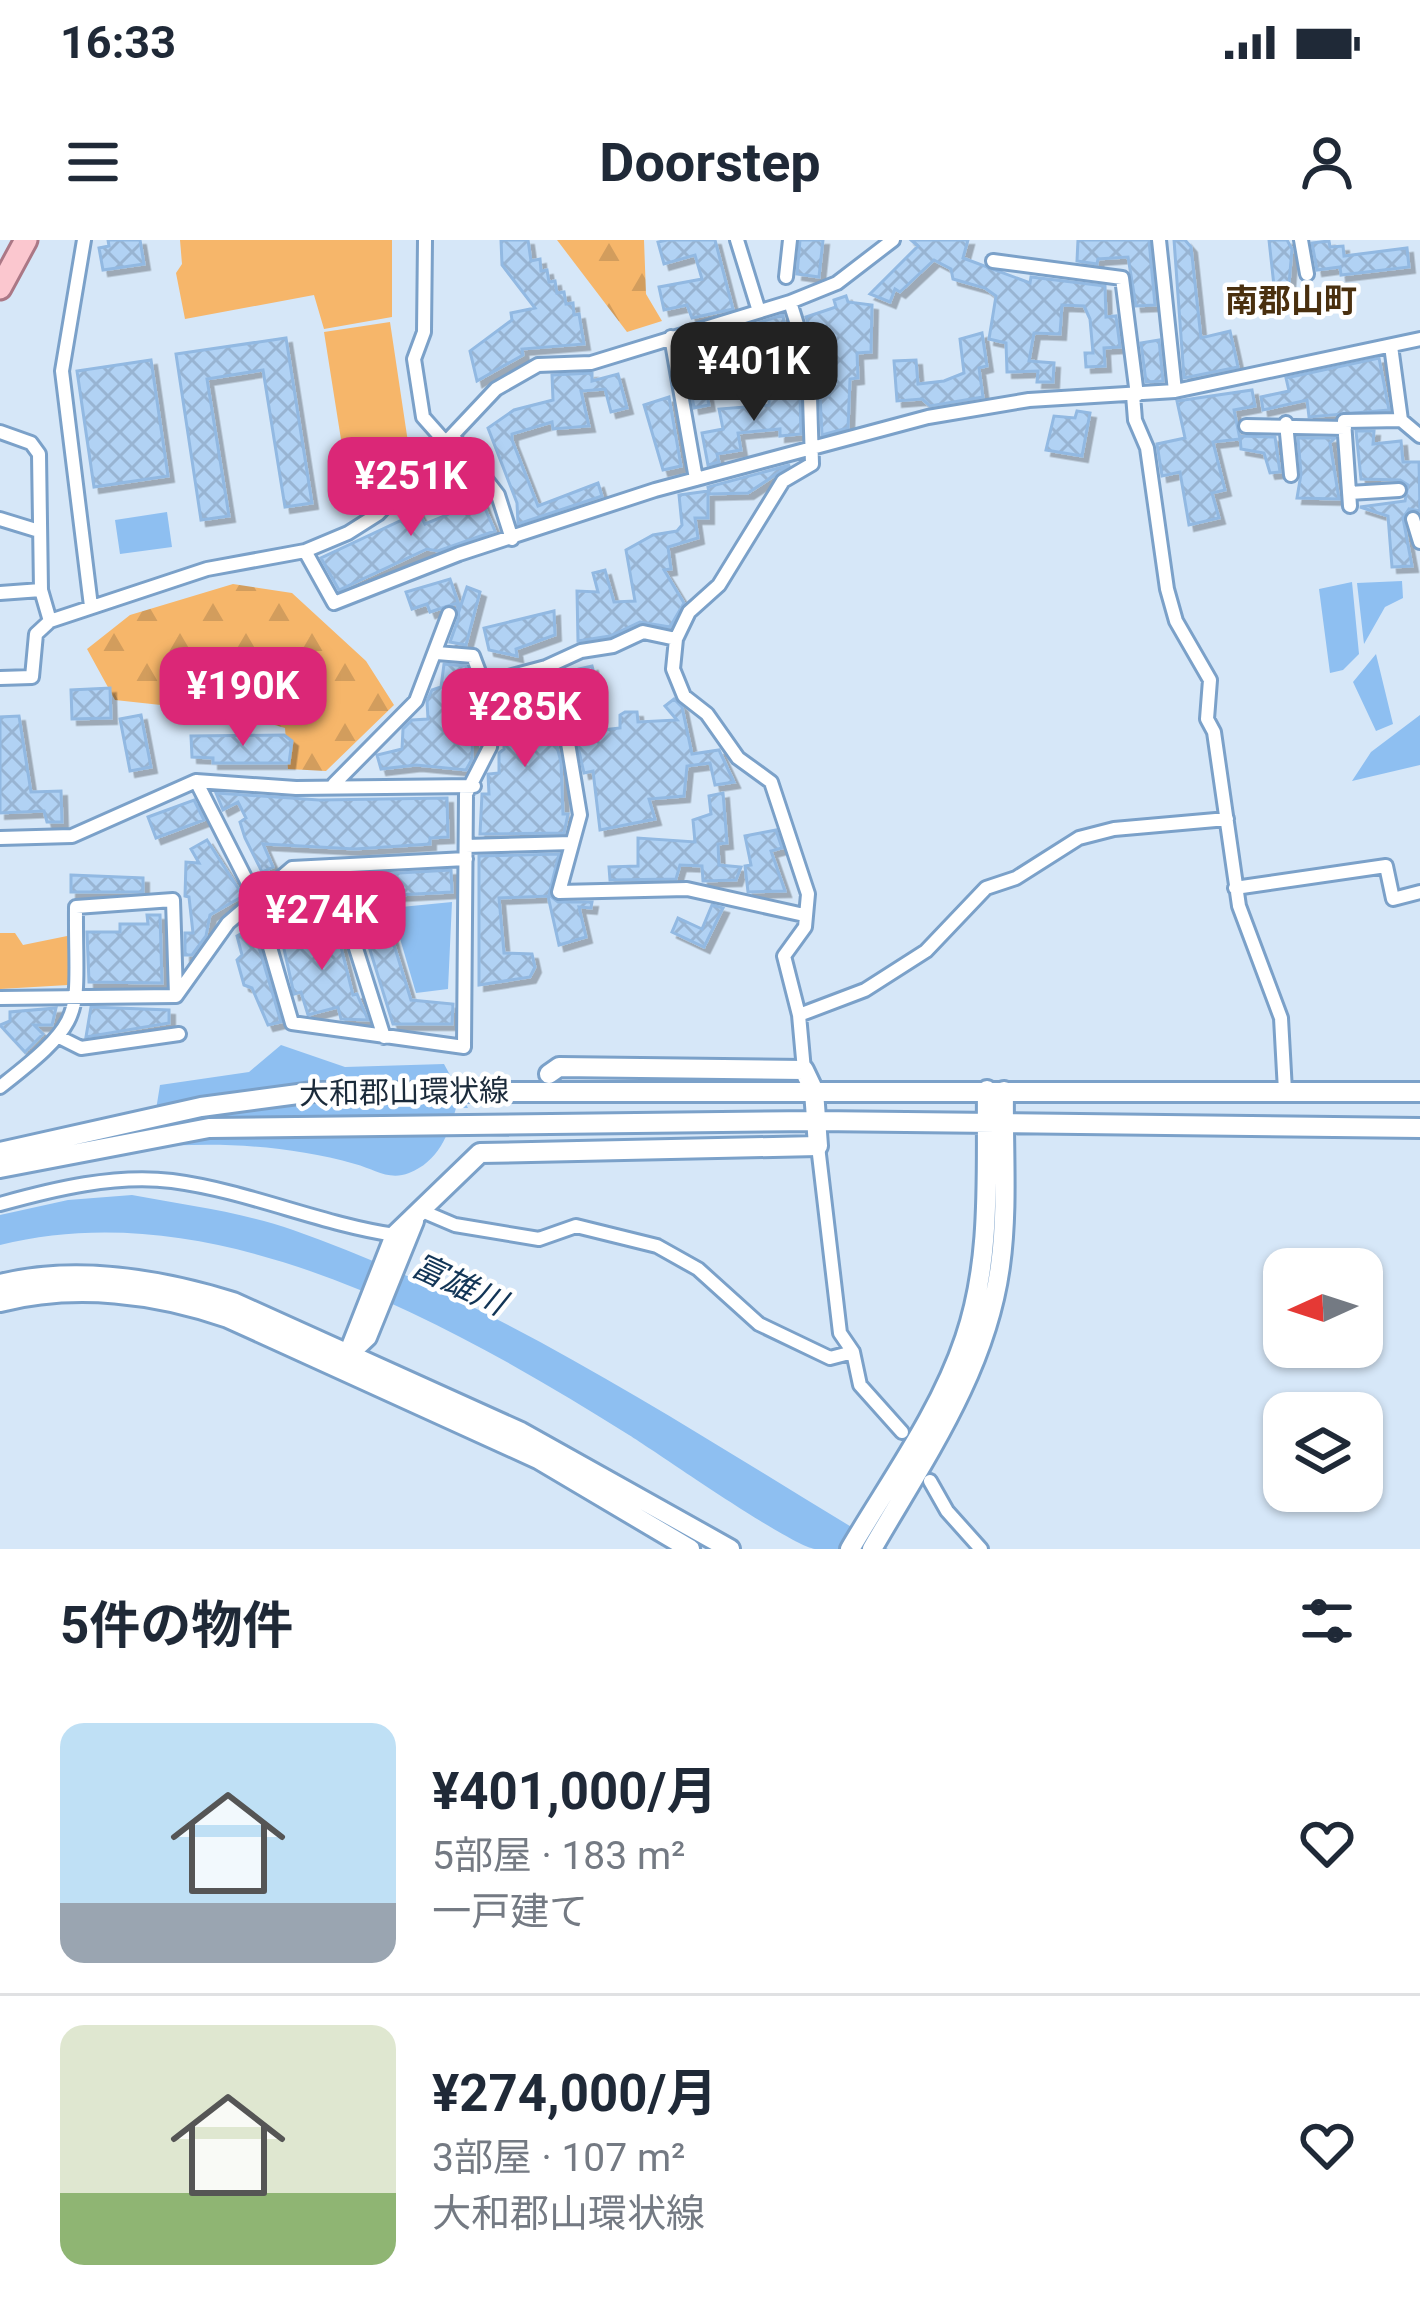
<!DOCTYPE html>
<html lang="ja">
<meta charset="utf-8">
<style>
:root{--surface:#fff;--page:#f2f2f3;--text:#1f2937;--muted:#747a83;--line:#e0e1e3;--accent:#db2777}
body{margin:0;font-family:Roboto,"Noto Sans JP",sans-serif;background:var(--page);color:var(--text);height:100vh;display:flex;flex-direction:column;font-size:45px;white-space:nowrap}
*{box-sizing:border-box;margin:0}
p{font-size:39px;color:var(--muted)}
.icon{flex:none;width:66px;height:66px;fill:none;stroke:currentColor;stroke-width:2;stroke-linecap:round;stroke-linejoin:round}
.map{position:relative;height:1309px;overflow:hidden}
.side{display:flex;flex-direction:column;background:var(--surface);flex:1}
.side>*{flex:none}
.needle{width:78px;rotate:267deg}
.fabs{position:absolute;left:1263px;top:1008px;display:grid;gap:24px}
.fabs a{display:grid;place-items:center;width:120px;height:120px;border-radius:24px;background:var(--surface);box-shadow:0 3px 9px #0004;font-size:60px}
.price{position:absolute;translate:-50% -102px;padding:0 27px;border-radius:24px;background:var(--accent);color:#fff;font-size:39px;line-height:78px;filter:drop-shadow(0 3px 6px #0008)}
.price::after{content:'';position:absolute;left:50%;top:72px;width:36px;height:27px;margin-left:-18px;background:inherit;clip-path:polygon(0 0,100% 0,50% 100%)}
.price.active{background:#222;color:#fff}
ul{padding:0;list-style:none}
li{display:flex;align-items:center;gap:36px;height:300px;padding:0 60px}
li+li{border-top:3px solid var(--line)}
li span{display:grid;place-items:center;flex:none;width:336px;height:240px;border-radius:24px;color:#555}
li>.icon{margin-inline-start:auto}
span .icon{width:144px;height:144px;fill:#fffc;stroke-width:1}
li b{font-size:51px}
h2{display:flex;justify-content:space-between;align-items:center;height:144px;padding:0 60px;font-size:51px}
.status{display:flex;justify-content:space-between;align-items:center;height:84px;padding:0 60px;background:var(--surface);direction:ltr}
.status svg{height:33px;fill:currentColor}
header{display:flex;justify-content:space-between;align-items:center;height:156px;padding:0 60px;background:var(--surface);font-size:54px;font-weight:700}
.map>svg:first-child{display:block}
.forest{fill:url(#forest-firs)}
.park{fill:#f6b66a}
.water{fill:#8ebff1}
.building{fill:url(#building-cross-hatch);stroke:#92b9e2;stroke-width:3;filter:url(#shadow)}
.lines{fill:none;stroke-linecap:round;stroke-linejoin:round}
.minor-casing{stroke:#7ba1c9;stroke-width:18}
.secondary-casing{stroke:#7ba1c9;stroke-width:24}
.primary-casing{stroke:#ab7886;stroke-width:27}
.minor{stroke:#fff;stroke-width:12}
.secondary{stroke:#fff;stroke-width:18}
.primary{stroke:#fbc7cf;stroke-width:21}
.labels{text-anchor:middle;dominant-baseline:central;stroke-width:9;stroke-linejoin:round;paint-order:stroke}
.street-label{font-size:30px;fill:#1a2a3a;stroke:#fff}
.neighbourhood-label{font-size:33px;font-weight:bold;fill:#4a300f;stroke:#fff}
.water-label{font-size:33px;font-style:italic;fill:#123556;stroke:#fff}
</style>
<div class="status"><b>16:33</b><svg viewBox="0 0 49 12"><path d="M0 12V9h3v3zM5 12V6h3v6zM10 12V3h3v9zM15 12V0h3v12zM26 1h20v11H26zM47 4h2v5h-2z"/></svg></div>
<header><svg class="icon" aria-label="menu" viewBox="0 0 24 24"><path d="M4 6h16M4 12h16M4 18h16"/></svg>Doorstep<svg class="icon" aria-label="person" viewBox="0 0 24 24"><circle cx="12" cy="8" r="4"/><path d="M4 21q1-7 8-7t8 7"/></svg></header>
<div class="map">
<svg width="1420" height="1309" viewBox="0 0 1420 1309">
<defs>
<pattern id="forest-firs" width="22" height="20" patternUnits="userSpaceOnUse" patternTransform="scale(3)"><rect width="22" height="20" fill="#f6b66a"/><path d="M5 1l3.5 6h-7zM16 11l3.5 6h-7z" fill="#d29d5d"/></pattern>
<pattern id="building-cross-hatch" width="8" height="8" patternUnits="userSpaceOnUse" patternTransform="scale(3)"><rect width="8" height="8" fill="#b1d2f4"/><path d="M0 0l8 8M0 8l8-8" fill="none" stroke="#98b4d2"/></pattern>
<filter id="shadow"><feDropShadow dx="5.5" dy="5.5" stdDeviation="0" flood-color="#0004"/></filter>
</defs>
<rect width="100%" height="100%" fill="#d6e7f8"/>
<path class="forest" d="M557,0H644L646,54L662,81L627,92Z
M233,344L292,353L366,421L394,465L326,531L288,529L285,488L234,473L115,460L87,409L130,375Z"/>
<path class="park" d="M180,0H392V77L324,89L314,55L185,79L176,33L182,24Z
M390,82L409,209L374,256L352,269L324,92Z
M301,629L330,637L341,676L273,693L264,664Z
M0,693H15L23,705L72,695L68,745L0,749Z"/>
<path class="water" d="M167,272L172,307L120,314L115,280Z
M1402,341L1403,358L1385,367L1364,404L1357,343Z
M1352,342L1359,414L1343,430L1330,433L1319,349Z
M1376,414L1393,484L1376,491L1353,442Z
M1420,475V525L1352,541L1371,512Z
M452,662L448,749L416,753L391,668Z
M281,805L345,827L444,824L468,868H456C449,894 438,922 409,933C389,941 374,929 355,924C288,905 220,902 150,907L160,845L249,832Z
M132,955C185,965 242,972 293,990C508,1066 694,1193 888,1309C865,1309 838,1309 815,1309C789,1305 661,1215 629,1195C450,1083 217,951 0,1005V975L68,960Z"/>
<path class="building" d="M108,0H140L144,24L103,30L99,8L109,6Z
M501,0H528L531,21L540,19L541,31L547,30L549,42L555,41L557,53L564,52L566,64L573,63L574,75L579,74L584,104L522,109L523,115L477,141L470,111L512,80L511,73L535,68L502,25Z
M667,0H715L733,69L692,78L687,65L664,70L659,47L702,39L695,15L664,24L658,2Z
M800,0H823L819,37L797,34Z
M911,0H968L963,18L1030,43L1031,37L1105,46L1106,77L1116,76L1120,107L1104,108L1105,126L1086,127L1085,113H1093L1090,79L1084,66L1062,65L1060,94L1034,93L1029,121L1054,123L1053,142H1037L1038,131L1007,132L1006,103L989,99L996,56L985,48L953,39L951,29L934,20L900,52L895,49L890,62L870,54L918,6Z
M1078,0H1149L1155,65L1136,66L1128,17L1098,19L1097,24L1077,21Z
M1174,0H1185L1191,7L1201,98L1230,91L1238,127L1184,138Z
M1269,0H1287L1292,9L1289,44L1274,46Z
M1329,1L1330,7L1343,6L1344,16L1407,8L1409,27L1341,35L1340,27L1317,30L1312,3Z
M846,56L848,62L872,65L871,112L857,113L858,138L850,139L848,188L822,195L820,155H829L827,114L821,88L810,89L806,77L836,67L834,60Z
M783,75L789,115L774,119L767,92L751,96L748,86Z
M982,93L987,126L979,128L983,157L930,166L922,159L897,161L894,121L916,120L918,144L944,141L964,133L960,99Z
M286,98L312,263L285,267L263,130L207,139L229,276L201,280L176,114Z
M1159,100L1163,141L1146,142L1141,103Z
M692,112L696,125L701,124L709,165L694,168L685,114Z
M1379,118L1389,170L1309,177L1307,160L1263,170L1261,157L1289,151L1286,138Z
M151,120L168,236L94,247L77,131Z
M592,133V141L618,134L627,168L611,172L605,149L581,151L589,186L553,189L552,182L512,194V200L538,266L598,243L602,256L518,284L517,263L488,188L514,170L553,160L552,135Z
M1252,150L1255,166L1234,170L1240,199L1213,202L1225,250L1212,253L1219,278L1189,285L1180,232L1162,236L1157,204L1185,198L1177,161Z
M793,153L800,156L801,194L780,196V189L738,193L741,210L717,214L719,222L708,225L702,193L723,189L719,169L769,165V154Z
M669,157L681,226L663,230L644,165Z
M1077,171L1090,173L1082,216L1046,210L1054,176L1075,178Z
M1356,191H1374L1373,204L1401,201L1403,222H1419L1420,271L1409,269L1403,278L1412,326L1392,327L1388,276L1360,267L1405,261L1408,245L1400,240L1361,239Z
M1240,196L1275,197L1280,232L1270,233L1264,213L1241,209Z
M1298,198H1335L1330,203L1339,259L1297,258L1301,234Z
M790,225L748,253L709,254L708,247Z
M472,239L495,291L438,311L427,309L339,350L321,318L406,278L403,272L414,265L425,284L447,275L459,267L450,251Z
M708,251V278H695L698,298L668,307L671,329L664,330L684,363L670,387L640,382L610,396L578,401L577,351L598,352L593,333L605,330L614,362L635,361L626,310L653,295L677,291L682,285L679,255Z
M450,339L460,368L467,347L480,352L466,405L450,402L459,377L457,363L430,372L427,364L412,369L406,352Z
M554,371L555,395L516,409L517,416L489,410L484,388Z
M444,424L466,426L474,451L472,519L466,530L416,525L381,529L377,515L402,509L403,489L412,480L428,479L427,461L432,450L441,447Z
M592,426L598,448L589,451L602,490L620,488V475L625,472H637L638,482L677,480L665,466L674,459L682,467L692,514L719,510L734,542L715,545L710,523L687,526L684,556L649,559L655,579L600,590L593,531L584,533L567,459L580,457L579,429Z
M540,442L561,522L563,574H568L564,593L480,594L482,554H489L488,534L499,533V513L504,509V472L497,451Z
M110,448L111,478L72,479L71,450Z
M141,475L151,527L130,531L120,479Z
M19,476L31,552L61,551L62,582H47L44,571L0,573V477Z
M284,495L292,501L289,523H213V518L192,517L191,496Z
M216,553L319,560L447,558L448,597L430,598V604L355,609L263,604L273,627L262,632L245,598L240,582L246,578L238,562L223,570Z
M723,553L727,603L718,604L719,625L741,627L736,640L703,641L702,626L680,625L676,639L610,640L609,627L638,626V598L695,602L693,580L711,574L709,556Z
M194,560L204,580L156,598L148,577Z
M776,590L782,608L771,611L785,651L748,652L745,626L751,625L745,596Z
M207,600L243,656L210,675L206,696L192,715H185V693H193L189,657L185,656L186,622L199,623L191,609Z
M559,614L549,655L558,662H592L591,668L579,667L586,697L559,705L548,656L499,658L504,713L532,714L535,727L530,737L479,745V616Z
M451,630L452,652L379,656L411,760L453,764L452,784H393L347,636Z
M71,635L143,638V652H71Z
M712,665L723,668L704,707L672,692L678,678L702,689Z
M147,675H160L162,743L89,742L87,692H120V684H148Z
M326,684L327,690L336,687L353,755L357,754L368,780L341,779L338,767L308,775L301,752L294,754L282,700Z
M253,687L281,782L268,785L252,748L244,745L237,720L242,715L237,696Z
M91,767L169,770V783L86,797Z
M56,768L52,785H34L43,794L25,812L0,785L10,781V772Z"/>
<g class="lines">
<g class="minor-casing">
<path id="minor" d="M84,0L62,131L91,366
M425,0L424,92L414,119L423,177L447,204
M737,0L758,68
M1159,0L1175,151
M1301,0L1307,34
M993,21L1122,38L1137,155
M786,37L790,0
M790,62L809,123L812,224L783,241L719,345L689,372L676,399L673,429L684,456L707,474L738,518L771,542L808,654L805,687L784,716L799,775L804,830
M671,97L696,239
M1391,106L1401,180L1420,196
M1133,155L1135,180L1147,208L1167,349L1176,381L1210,440L1207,479L1214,492L1239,666L1281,778L1285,851
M1286,183L1291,235
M1246,186L1345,188
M0,192L31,203L39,214L41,350L50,381
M454,198L498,255L512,299
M1349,253L1399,250
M1350,266L1344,181L1401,180
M0,279L39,291
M1413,279L1420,302
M305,311L334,363L459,314L655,250L928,177L1029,160L1175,151L1420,99
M0,353L41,350
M546,427L565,485L580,575L559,652L687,649L804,675
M0,438L32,437L36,394L50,381L207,329L305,311L348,293L378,274L496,149L538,125L591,123L790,62L837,43L893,0
M482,444L546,427L581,411L613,406L643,392L676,399
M196,541L256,659L292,783L464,807L466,554L490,507L494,472L473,416L437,413
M334,544L416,461L449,374
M0,598L72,596L196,541L296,548L474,546
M466,606L572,603
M330,626L384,797
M1235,648L1386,626L1393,659L1420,652
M0,758L176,756L228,683L292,628L466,619
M799,775L865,750L926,711L986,648L1016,638L1079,598L1114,589L1227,579
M61,798L81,808L179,794
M0,847C91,776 75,777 76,667L173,660L176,756
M818,906L840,1093L853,1112L860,1145L902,1192
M0,964C54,949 115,934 172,941C248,951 320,984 395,995
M422,971L455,985L539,999L576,986L657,1006L698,1029L759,1084L830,1118L853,1112
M930,1241L947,1271L981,1309"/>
</g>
<g class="secondary-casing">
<path id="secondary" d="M0,912L201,867L313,852H1420
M0,928L209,888L816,881L1420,888
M0,1044C77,1025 159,1039 233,1062L521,1192L730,1309
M0,1062C75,1043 156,1053 228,1078L538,1219L690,1309
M350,1113L367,1097L414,981
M343,1127L395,995L480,913L818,906L814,851L804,830L559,827L549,834
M850,1309C890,1241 940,1173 965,1098C992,1019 986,933 987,850
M872,1309C924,1219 986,1131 1000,1026C1008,968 1003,909 1004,851"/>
</g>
<g class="primary-casing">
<path id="primary" d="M0,48L26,0"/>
</g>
<use href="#minor" class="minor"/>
<use href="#secondary" class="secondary"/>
<use href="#primary" class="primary"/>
</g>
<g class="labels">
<g class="street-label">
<text transform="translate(404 852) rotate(-1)">大和郡山環状線</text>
</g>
<g class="neighbourhood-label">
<text x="1291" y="60">南郡山町</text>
</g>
<g class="water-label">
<text transform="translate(459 1044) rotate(25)">富雄川</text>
</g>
</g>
</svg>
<div class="fabs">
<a><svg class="needle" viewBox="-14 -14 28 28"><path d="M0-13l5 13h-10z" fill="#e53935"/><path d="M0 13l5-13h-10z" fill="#747a83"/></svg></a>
<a><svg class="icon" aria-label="layers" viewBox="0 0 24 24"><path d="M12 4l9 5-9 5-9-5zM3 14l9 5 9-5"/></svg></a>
</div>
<b class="price active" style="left:754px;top:184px">¥401K</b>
<b class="price" style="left:411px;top:299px">¥251K</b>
<b class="price" style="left:243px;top:509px">¥190K</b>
<b class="price" style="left:525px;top:530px">¥285K</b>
<b class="price" style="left:322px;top:733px">¥274K</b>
</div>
<section class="side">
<h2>5件の物件<svg class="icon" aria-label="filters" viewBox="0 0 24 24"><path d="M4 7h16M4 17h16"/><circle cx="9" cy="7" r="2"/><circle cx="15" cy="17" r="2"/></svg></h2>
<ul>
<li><span style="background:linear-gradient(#bfe0f5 75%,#9aa5b1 0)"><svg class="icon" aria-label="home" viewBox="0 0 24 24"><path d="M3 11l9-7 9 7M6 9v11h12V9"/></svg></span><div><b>¥401,000/月</b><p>5部屋 · 183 m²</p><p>一戸建て</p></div><svg class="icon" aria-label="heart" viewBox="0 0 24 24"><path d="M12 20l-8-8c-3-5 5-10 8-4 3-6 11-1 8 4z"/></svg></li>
<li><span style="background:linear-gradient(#dfe7d0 70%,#8fb573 0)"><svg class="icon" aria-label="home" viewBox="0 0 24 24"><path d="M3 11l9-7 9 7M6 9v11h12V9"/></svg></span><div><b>¥274,000/月</b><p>3部屋 · 107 m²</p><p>大和郡山環状線</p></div><svg class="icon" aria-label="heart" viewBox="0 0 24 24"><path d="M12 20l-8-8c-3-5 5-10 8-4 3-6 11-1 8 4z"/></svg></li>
</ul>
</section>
